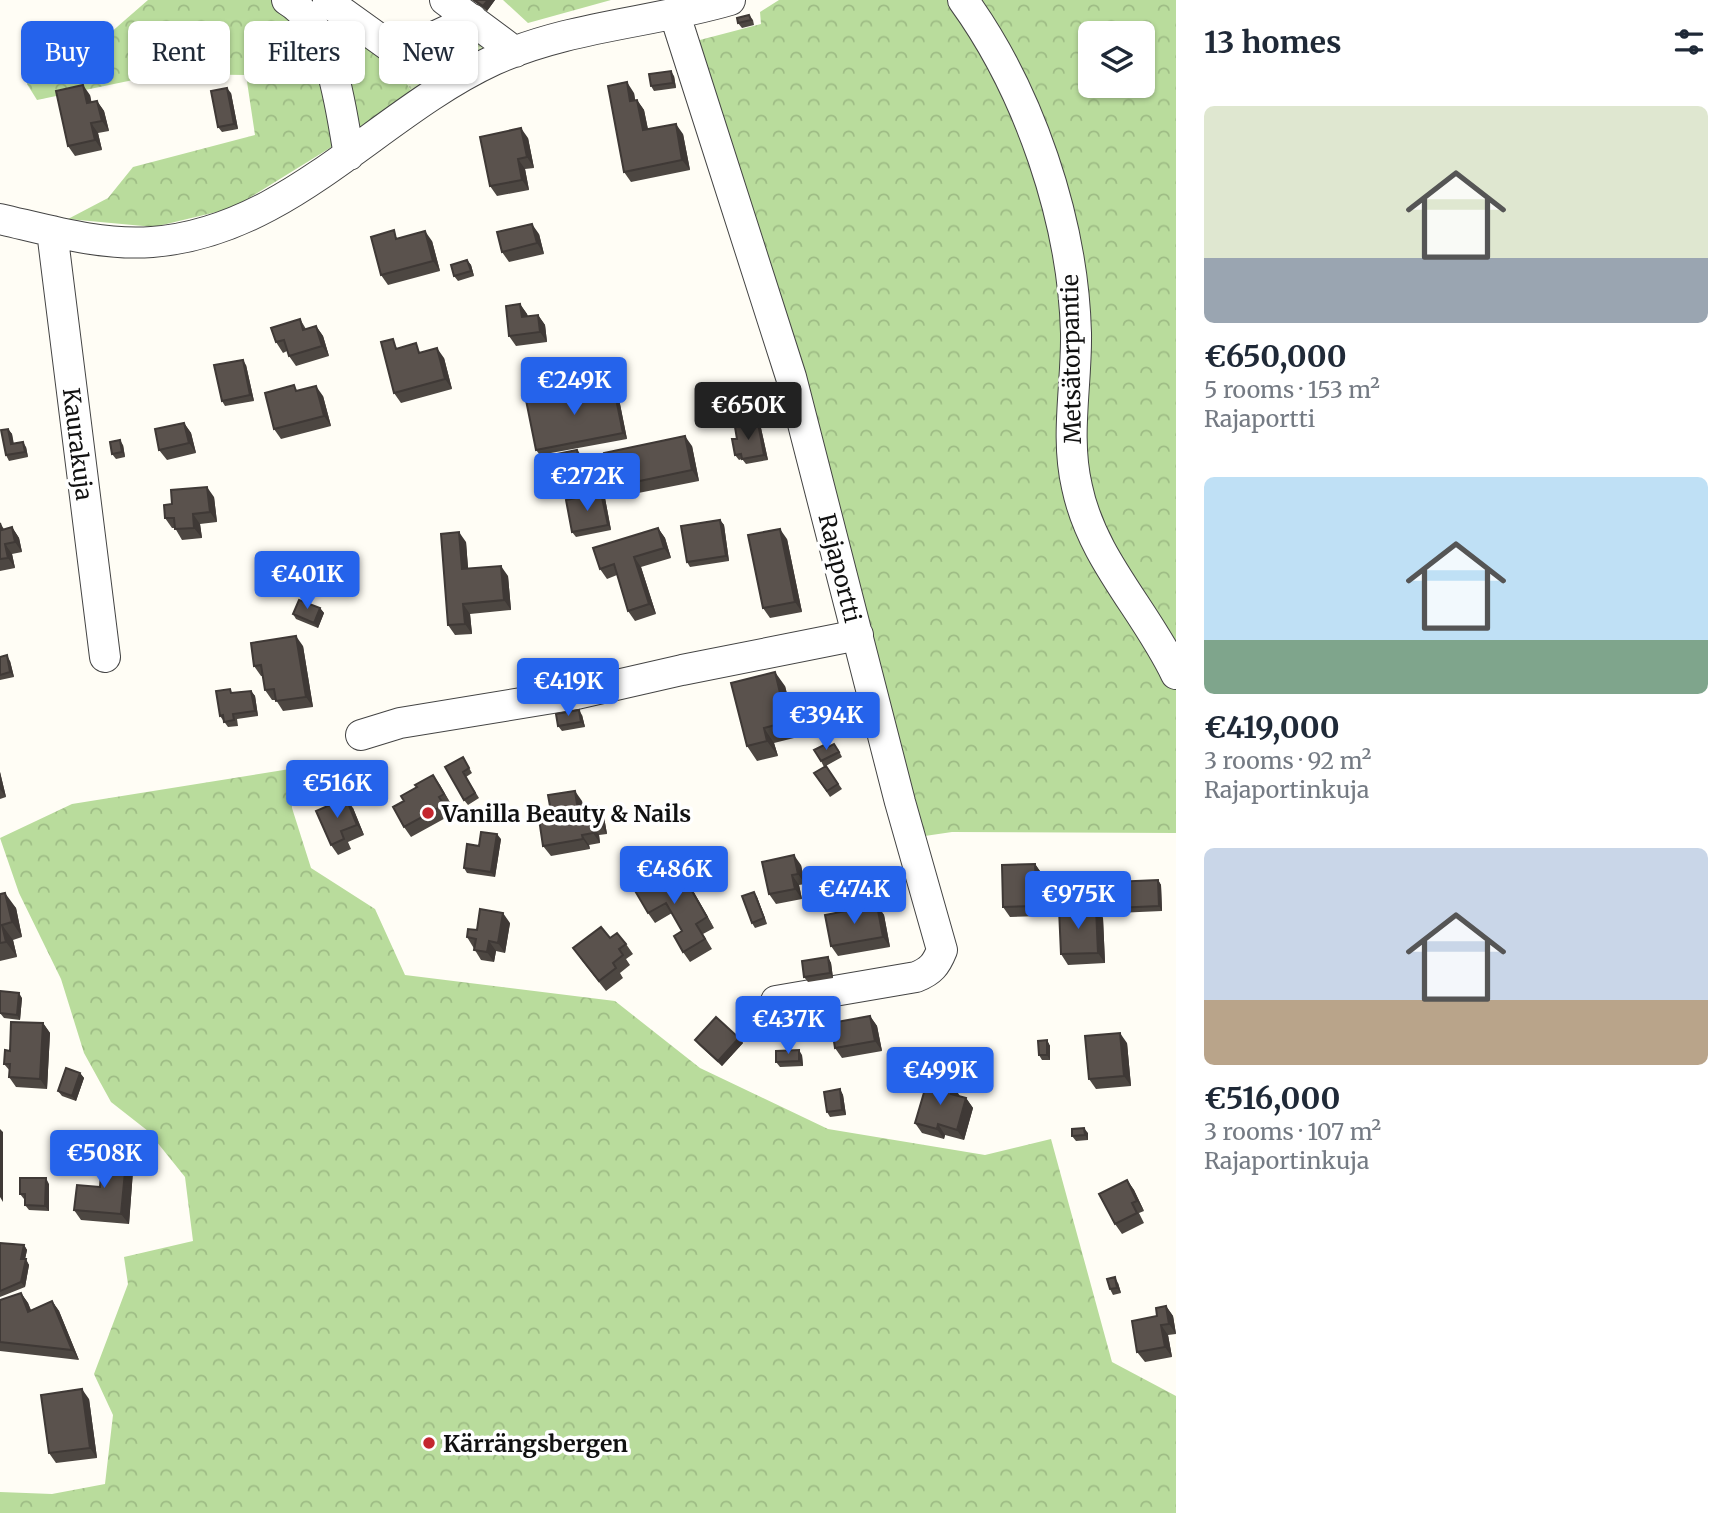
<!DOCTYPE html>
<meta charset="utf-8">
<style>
:root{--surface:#fff;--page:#f2f2f3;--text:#1f2937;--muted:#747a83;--accent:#2563eb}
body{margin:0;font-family:Merriweather,serif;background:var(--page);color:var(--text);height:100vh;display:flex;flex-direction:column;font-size:26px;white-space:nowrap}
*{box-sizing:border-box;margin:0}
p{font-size:23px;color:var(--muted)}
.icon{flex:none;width:38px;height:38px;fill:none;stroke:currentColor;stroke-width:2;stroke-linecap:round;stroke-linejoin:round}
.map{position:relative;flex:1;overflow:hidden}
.sheet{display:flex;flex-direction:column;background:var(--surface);width:560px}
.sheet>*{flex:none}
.hud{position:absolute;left:21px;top:21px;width:665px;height:63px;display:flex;gap:14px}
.buttons{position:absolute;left:1078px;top:21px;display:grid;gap:14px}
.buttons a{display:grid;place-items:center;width:77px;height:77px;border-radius:10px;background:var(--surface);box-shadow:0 2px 5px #0004;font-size:35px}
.price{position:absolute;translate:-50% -60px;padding:0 16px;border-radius:7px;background:var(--accent);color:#fff;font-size:23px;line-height:46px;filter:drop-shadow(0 2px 4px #0008)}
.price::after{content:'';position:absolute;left:50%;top:42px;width:21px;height:16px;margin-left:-10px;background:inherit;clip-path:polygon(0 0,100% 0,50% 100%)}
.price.selected{background:#222;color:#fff}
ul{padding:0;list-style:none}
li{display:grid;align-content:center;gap:14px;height:371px;padding:0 28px}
li span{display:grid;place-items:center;height:217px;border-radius:10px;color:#555}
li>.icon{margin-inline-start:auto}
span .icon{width:126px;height:126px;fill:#fffc;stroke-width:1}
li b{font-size:30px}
h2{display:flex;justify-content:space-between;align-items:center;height:84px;padding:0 28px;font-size:30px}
.chip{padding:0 24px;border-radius:10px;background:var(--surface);box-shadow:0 2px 5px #0004;font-size:24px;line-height:63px}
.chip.selected{background:var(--accent);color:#fff}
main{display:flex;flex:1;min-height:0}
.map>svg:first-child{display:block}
.grass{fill:url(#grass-dots)}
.forest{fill:url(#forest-crowns);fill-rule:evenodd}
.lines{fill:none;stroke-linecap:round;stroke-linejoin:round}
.minor-casing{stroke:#444;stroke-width:32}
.minor{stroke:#fff;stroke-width:30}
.wall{fill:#4d4742}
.shaded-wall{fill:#3f3936}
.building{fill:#5a524d;stroke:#3f3936;stroke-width:2}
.poi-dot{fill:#c4262e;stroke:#fff;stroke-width:2.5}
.labels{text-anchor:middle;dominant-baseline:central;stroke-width:7;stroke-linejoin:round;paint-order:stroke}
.street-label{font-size:23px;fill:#111;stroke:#fff}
.poi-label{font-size:23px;font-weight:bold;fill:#111;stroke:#fff;text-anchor:start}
</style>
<main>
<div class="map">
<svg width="1176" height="1513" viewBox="0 0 1176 1513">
<defs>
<pattern id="grass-dots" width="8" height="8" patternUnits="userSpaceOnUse" patternTransform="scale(1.75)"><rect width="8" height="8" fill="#d5ebbd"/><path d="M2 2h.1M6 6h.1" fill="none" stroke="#b6c8a1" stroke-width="1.8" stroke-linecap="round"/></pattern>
<pattern id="forest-crowns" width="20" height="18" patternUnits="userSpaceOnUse" patternTransform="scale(1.75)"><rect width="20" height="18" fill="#b9dc9c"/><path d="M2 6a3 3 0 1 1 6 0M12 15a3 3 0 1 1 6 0" fill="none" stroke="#9ebc85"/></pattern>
</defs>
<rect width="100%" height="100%" fill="#fffdf5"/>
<path class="grass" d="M466,28L486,45L480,56L414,96L395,64Z"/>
<path class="forest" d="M148,0H303L395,64L414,96L233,208L154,227L68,219L108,198L133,167L255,135L246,75L162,74L37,100L27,84L31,67L86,54Z
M503,0H611L528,23Z
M779,0H1176V833L952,832L918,837L696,41L761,24L760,12ZM1090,33H1143V86H1090Z
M290,769L292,808L311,868L375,909L405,975L615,1001L700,1068L828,1129L985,1155L1051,1139L1112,1362L1176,1396V1513H0V1492L52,1494L105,1484L113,1415L94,1374L128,1284L124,1257L193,1241L185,1177L148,1131L111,1102L84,1053L61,979L19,893L0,838L72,804Z"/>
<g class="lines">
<g class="minor-casing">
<path id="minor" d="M287,0C333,27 340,107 349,155
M445,0L515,52
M963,0C1029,91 1073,220 1076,333C1077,384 1065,436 1077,487C1092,559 1145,609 1176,674
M328,2L399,53L472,19
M675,15L791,377L900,802L942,950C936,965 931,971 916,977L776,1001
M0,219C48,230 101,246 152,242C288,232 377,114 494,60C569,26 652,23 730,0
M52,231L105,657
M361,735L400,723L577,694L682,670L858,635"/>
</g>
<use href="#minor" class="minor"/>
</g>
<path class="wall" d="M472,0H495L487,11Z
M749,15L753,20L754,25L742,28L738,23Z
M674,76L676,88L654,91L651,86Z
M231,93L238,129L222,132L218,127Z
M634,93L635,100H637L644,110L648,129L683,134L690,170L631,182L624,172Z
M90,95L91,102L97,101L104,111L109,131L98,133L102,150L75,156L68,146Z
M528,138L534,168L525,169L529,190L497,196L490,186Z
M539,234L544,254L509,262L502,252Z
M399,238L432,241L440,271L388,285L381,275Z
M467,260L471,265L474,276L458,281L454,276Z
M520,304L527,314L528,316L538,315L545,325L547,342L516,346L509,336Z
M300,319L306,329L316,326L323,336L329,356L296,366L289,356L287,351L283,353L276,342Z
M399,348L444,358L452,389L401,403L394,393Z
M246,365L254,401L225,406L222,401Z
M617,389L627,439L540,455L536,450Z
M298,391L323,396L331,426L281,439L274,429Z
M184,423L191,433L196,453L167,460L159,450Z
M758,423L761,428L768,460L746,464L742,459L739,460L735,455L737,439Z
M8,429L12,434L13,443L26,447L28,457L9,461L6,455Z
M123,445L125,457L116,459L112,454Z
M692,446L699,481L618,497L611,487Z
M577,450L581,455L588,487L552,494L549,489Z
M214,497L217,522L200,524L202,538L182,540L175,528H172L165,518Z
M605,498L611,530L576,537L572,532Z
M720,520L724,525L729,561L690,567L687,562Z
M0,523L4,529L12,527L19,538L22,552L12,554L15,568L0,571Z
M658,528L665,538L671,558L641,567L656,614L635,621L628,611L617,575L607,579L600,569Z
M787,539L802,612L770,618L763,608Z
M466,542L468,569L508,576L511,610L470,614L472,634L455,635L448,625Z
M320,608L324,613L318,628L296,619L293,614Z
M303,646L313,707L283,711L276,700H272L265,690L263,676H261L254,666Z
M0,657L10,661L14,677L0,680Z
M785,686L798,737L774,743L778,756L757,761L747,746Z
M251,691L255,696L258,716L237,719L238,726L228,727L220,716L233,693Z
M582,715L585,727L562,731L558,726Z
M826,748L838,749L842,757L824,767L821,761Z
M463,757L472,773L466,777L479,798L468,805L464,800Z
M826,766L842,789L830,797L814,773Z
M0,772L6,797L0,799Z
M433,775L451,804L446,807L451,815L411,837L404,827L417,787Z
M582,801L583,809L604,817L607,834L599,835L600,843L589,845L590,849L551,856L543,846L552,817Z
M353,808L364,835L348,842L351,849L338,855L331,845Z
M501,839L495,877L467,873L464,868L479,846Z
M1035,864L1042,874L1044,916L1010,917L1003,907Z
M801,865L805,884L799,885L802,899L776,904L769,894Z
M655,871L666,889H692L714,928L703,934L712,949L690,962L683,952L682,931L672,913L655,923L648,913Z
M1158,880L1161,885L1162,911L1117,913L1114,908Z
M754,892L757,897L767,924L755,928L752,923Z
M0,894L16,908L22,937L13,940L17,957L0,961Z
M877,905L884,915L890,947L838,956L831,946Z
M1096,908L1103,918L1105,963L1068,965L1061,954Z
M510,923L505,953L496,951L494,962L481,960L467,937L477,930Z
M610,938L626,944L633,954L626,959L630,965L620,973L623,978L606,991L580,958Z
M828,957L831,963L833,978L808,982L804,977Z
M0,991L22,998L20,1020L4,1018L0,1013Z
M870,1016L877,1026L882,1051L842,1058L835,1048Z
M43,1023L50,1033L47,1089L16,1087L9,1077L10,1071L4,1064L10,1051Z
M739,1038L743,1043L722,1066L699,1045L695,1040Z
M1047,1040L1050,1046V1060H1042L1039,1055Z
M1127,1043L1131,1086L1096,1089L1089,1079Z
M802,1055L803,1066L780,1067L776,1062Z
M80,1073L84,1078L76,1101L62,1096L58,1091Z
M840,1089L843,1095L846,1115L830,1117L827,1112Z
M960,1096L966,1098L973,1108L964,1140L945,1135L944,1139L922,1133L915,1123Z
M1088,1133V1140L1076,1141L1072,1136Z
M126,1161L133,1171L129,1224L81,1220L74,1210L100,1187Z
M1127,1180L1134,1190L1144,1211L1139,1213L1144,1223L1122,1234L1115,1224Z
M49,1184V1211L29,1210L25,1205V1199H24L20,1194Z
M0,1243L24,1245L27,1250L25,1259L29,1265L25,1287L0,1297Z
M1118,1283L1121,1293L1113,1295L1110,1289Z
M21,1293L28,1303L31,1310L52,1301L59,1311L79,1360L0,1351V1300Z
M1166,1306L1173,1316L1176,1334L1168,1335L1172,1357L1145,1362L1137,1352L1157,1316Z
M89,1399L97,1458L56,1463L49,1453Z"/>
<path class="shaded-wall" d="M488,0H495L487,11L483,6Z
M671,71L674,76L676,88L673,83Z
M627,82L634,93L637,111L630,101Z
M83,85L90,95L94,113L87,103Z
M227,88L231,93L238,129L234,124Z
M637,100L644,110L650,140L643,130Z
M97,101L104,111L109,131L102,121Z
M91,123L98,133L102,150L95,140Z
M676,124L683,134L690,170L682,160Z
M521,128L528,138L534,168L527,157Z
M518,159L525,169L529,190L522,180Z
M532,224L539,234L544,254L537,243Z
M425,231L432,241L440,271L433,261Z
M467,260L471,265L474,276L471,271Z
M520,304L527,314L529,327L522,317Z
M538,315L545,325L547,342L540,332Z
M316,326L323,336L329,356L322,346Z
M437,348L444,358L452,389L445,379Z
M243,360L246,365L254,401L250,395Z
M613,384L617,389L627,439L623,433Z
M316,386L323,396L331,426L324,416Z
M184,423L191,433L196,453L189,443Z
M758,423L761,428L768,460L764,455Z
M8,429L12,434L15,449L11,444Z
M685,436L692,446L699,481L692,470Z
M120,440L123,445L125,457L122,452Z
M23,442L26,447L28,457L25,452Z
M577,450L581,455L588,487L584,482Z
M207,487L214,497L217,522L210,512Z
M601,493L605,498L611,530L608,525Z
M193,514L200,524L202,538L194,528Z
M720,520L724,525L729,561L726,556Z
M12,527L19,538L22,552L15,542Z
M658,528L665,538L671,558L664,548Z
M780,529L787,539L802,612L795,602Z
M459,532L466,542L469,579L462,569Z
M5,544L12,554L15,568L8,558Z
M634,557L641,567L656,614L649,604Z
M501,566L508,576L511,610L504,600Z
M463,604L470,614L472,634L465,624Z
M320,608L324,613L318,628L314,623Z
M296,636L303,646L313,707L306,697Z
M7,655L10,661L14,677L10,672Z
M775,672L785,686L798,737L787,722Z
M251,691L255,696L258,716L255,711Z
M579,710L582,715L585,727L581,722Z
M764,728L774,743L778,756L767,741Z
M0,772L6,797L0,789Z
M433,775L440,785L451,804L444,794Z
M575,791L582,801L585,820L578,810Z
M346,798L353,808L364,835L357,825Z
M597,807L604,817L607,834L600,824Z
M592,825L599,835L600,843L593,833Z
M497,834L501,839L495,877L491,872Z
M582,835L589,845L590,849L583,839Z
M794,855L801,865L805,884L798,874Z
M1035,864L1042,874L1044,916L1037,906Z
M792,875L799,885L802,899L795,889Z
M685,879L692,889L714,928L707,917Z
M1158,880L1161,885L1162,911L1159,906Z
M754,892L757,897L767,924L764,918Z
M5,893L16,908L22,937L12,922Z
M877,905L884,915L890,947L883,937Z
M1096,908L1103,918L1105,963L1098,953Z
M503,913L510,923L505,953L498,943Z
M2,925L13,940L17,957L6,942Z
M489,941L496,951L494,962L487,952Z
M828,957L831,963L833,978L830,973Z
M19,993L22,998L20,1020L17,1015Z
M870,1016L877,1026L882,1051L875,1041Z
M43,1023L50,1033L47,1089L40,1079Z
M1120,1033L1127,1043L1131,1086L1124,1076Z
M739,1038L743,1043L722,1066L718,1061Z
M1047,1040L1050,1046V1060L1047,1055Z
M799,1050L802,1055L803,1066L799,1061Z
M80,1073L84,1078L76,1101L72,1096Z
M953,1086L960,1096L951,1094Z
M840,1089L843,1095L846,1115L842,1110Z
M966,1098L973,1108L964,1140L957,1130Z
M938,1124L945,1135L944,1139L937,1129Z
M1084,1128L1088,1133V1140L1085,1135Z
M0,1129L3,1132V1202L0,1197Z
M126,1161L133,1171L129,1224L121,1214Z
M46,1178L49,1184V1211L45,1206Z
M1127,1180L1134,1190L1144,1211L1137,1201Z
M24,1245L27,1250L24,1264L21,1259Z
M26,1259L29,1265L25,1287L21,1282Z
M1115,1277L1118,1283L1121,1293L1117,1288Z
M21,1293L28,1303L35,1322L28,1312Z
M52,1301L59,1311L79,1360L72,1350Z
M1166,1306L1173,1316L1176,1334L1169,1324Z
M1161,1325L1168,1335L1172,1357L1165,1347Z
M82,1389L89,1399L97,1458L90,1448Z"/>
<path class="building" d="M474,0H488L483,6Z
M749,15L751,20L738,23L737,18Z
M671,71L673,83L651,86L649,74Z
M627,82L630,101L637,100L643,130L676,124L682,160L624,172L608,86Z
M83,85L87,103L97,101L102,121L91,123L95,140L68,146L56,91Z
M227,88L234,124L218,127L211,91Z
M521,128L527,157L518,159L522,180L490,186L480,137Z
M532,224L537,243L502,252L497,232Z
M394,230L396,239L425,231L433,261L381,275L371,237Z
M467,260L471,271L454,276L451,265Z
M520,304L522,317L538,315L540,332L509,336L506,306Z
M300,319L303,330L316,326L322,346L289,356L284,340L276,342L271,328Z
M393,339L396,349L416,343L419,353L437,348L445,379L394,393L381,342Z
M243,360L250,395L222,401L214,365Z
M613,384L623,433L536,450L526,400Z
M294,385L296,391L316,386L324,416L274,429L265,393Z
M184,423L189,443L159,450L155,429Z
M758,423L764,455L742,459L741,454L735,455L732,439H737L735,427Z
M8,429L11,444L23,442L25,452L6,455L1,430Z
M685,436L692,470L611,487L604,453Z
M120,440L122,452L112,454L110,442Z
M577,450L584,482L549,489L542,457Z
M207,487L210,512L193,514L194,528L175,529L174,518H165L164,505L172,504L171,490Z
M601,493L608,525L572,532L566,500Z
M720,520L726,556L687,562L681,526Z
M0,523L2,530L12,527L15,542L5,544L8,558L0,559Z
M658,528L664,548L634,557L649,604L628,611L614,564L600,569L593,548Z
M780,529L795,602L763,608L748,535Z
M459,532L462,569L501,566L504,600L463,604L465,624L448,625L441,534Z
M299,600L320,608L314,623L293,614Z
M296,636L306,697L276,701L274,689L265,690L261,665L254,666L251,643Z
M7,655L10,672L0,675V657Z
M775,672L787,722L764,728L767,741L747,746L731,683Z
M230,689L231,693L251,691L255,711L233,714L234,720L224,722L223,715L220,716L216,691Z
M579,710L581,722L558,726L556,714Z
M834,744L839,752L821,761L814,750L824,745L826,748Z
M463,757L469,768L463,772L475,793L464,800L445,767Z
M826,766L838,784L827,791L814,773Z
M433,775L444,794L439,797L444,805L404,827L393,807L404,801L401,796L417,787L415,785Z
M575,791L578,810L597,807L600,824L592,825L593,833L582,835L583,839L543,846L539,819L552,817L548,795Z
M346,798L357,825L341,831L344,839L331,845L316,811Z
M481,832L497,834L491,872L464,868L467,844L479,846Z
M794,855L798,874L792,875L795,889L769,894L762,862Z
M1035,864L1037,906L1003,907L1002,865Z
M655,871L666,889L685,879L707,917L696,924L705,939L683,952L674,936L682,931L666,903L648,913L631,884Z
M1158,880L1159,906L1114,908L1113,882Z
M754,892L764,918L752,923L742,896Z
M5,893L12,922L2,925L6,942L0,943V894Z
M877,905L883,937L831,946L825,915Z
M1096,908L1098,953L1061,954L1059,909Z
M480,909L503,913L498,943L489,941L487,952L474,950L476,939L467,937L468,929L477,930Z
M601,927L610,938L617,933L626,944L619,949L623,955L613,963L616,968L599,981L573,948Z
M828,957L830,973L804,977L802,961Z
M0,991L19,993L17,1015L0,1013Z
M870,1016L875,1041L835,1048L831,1023Z
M716,1017L739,1038L718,1061L695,1040Z
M11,1022L43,1023L40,1079L9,1077L10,1064H4L5,1050L10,1051Z
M1120,1033L1124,1076L1089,1079L1085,1036Z
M1047,1040V1055H1039L1038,1041Z
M799,1050V1061L776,1062V1051Z
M66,1068L80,1073L72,1096L58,1091Z
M928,1079L953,1086L951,1094L966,1098L957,1130L938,1124L937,1129L915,1123Z
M840,1089L842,1110L827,1112L824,1092Z
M1084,1128L1085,1135L1072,1136V1129Z
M102,1159L126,1161L121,1214L74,1210L77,1185L100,1187Z
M20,1178H46L45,1206L25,1205V1194H20Z
M1127,1180L1137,1201L1132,1203L1137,1213L1115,1224L1099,1194Z
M0,1243L24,1245L21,1259H26L21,1282L0,1291Z
M1115,1277L1117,1288L1110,1289L1107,1279Z
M21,1293L28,1312L52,1301L72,1350L0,1342V1300Z
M1166,1306L1169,1324L1161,1325L1165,1347L1137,1352L1132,1321L1157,1316L1156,1308Z
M82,1389L90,1448L49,1453L41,1395Z"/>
<g class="poi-dot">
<circle cx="428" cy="813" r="7"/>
<circle cx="429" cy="1443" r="7"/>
</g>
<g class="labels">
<g class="street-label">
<text transform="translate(1071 359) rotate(-91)">Metsätorpantie</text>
<text transform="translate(78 444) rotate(83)">Kaurakuja</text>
<text transform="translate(840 568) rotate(76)">Rajaportti</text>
</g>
<g class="poi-label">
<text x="442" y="813">Vanilla Beauty &amp; Nails</text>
<text x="443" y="1443">Kärrängsbergen</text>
</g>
</g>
</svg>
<div class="buttons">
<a><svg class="icon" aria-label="layers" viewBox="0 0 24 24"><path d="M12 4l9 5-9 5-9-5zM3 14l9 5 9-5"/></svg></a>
</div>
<b class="price" style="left:574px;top:417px">€249K</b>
<b class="price selected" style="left:748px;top:442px">€650K</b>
<b class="price" style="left:587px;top:513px">€272K</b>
<b class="price" style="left:307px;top:611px">€401K</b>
<b class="price" style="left:568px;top:718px">€419K</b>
<b class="price" style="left:826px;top:752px">€394K</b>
<b class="price" style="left:337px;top:820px">€516K</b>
<b class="price" style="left:674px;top:906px">€486K</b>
<b class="price" style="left:854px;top:926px">€474K</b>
<b class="price" style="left:1078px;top:931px">€975K</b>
<b class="price" style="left:788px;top:1056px">€437K</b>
<b class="price" style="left:940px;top:1107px">€499K</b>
<b class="price" style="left:104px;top:1190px">€508K</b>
<div class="hud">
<a class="chip selected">Buy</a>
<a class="chip">Rent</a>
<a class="chip">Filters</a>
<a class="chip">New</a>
</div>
</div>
<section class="sheet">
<h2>13 homes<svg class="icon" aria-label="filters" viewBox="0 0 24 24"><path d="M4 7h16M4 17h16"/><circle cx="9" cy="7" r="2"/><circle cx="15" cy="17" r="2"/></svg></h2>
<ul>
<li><span style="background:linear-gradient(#dfe7d0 70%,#9aa5b1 0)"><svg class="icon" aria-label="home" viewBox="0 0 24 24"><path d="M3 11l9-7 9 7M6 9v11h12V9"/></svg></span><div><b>€650,000</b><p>5 rooms · 153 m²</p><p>Rajaportti</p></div></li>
<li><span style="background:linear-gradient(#bfe0f5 75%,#7fa58c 0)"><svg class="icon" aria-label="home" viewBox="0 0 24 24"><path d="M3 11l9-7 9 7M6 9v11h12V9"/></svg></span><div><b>€419,000</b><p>3 rooms · 92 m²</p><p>Rajaportinkuja</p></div></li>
<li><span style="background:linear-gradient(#c9d6e8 70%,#b9a48a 0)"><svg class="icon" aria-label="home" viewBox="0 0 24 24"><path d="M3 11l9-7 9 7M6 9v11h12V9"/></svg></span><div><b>€516,000</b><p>3 rooms · 107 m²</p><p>Rajaportinkuja</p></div></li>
</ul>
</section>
</main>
